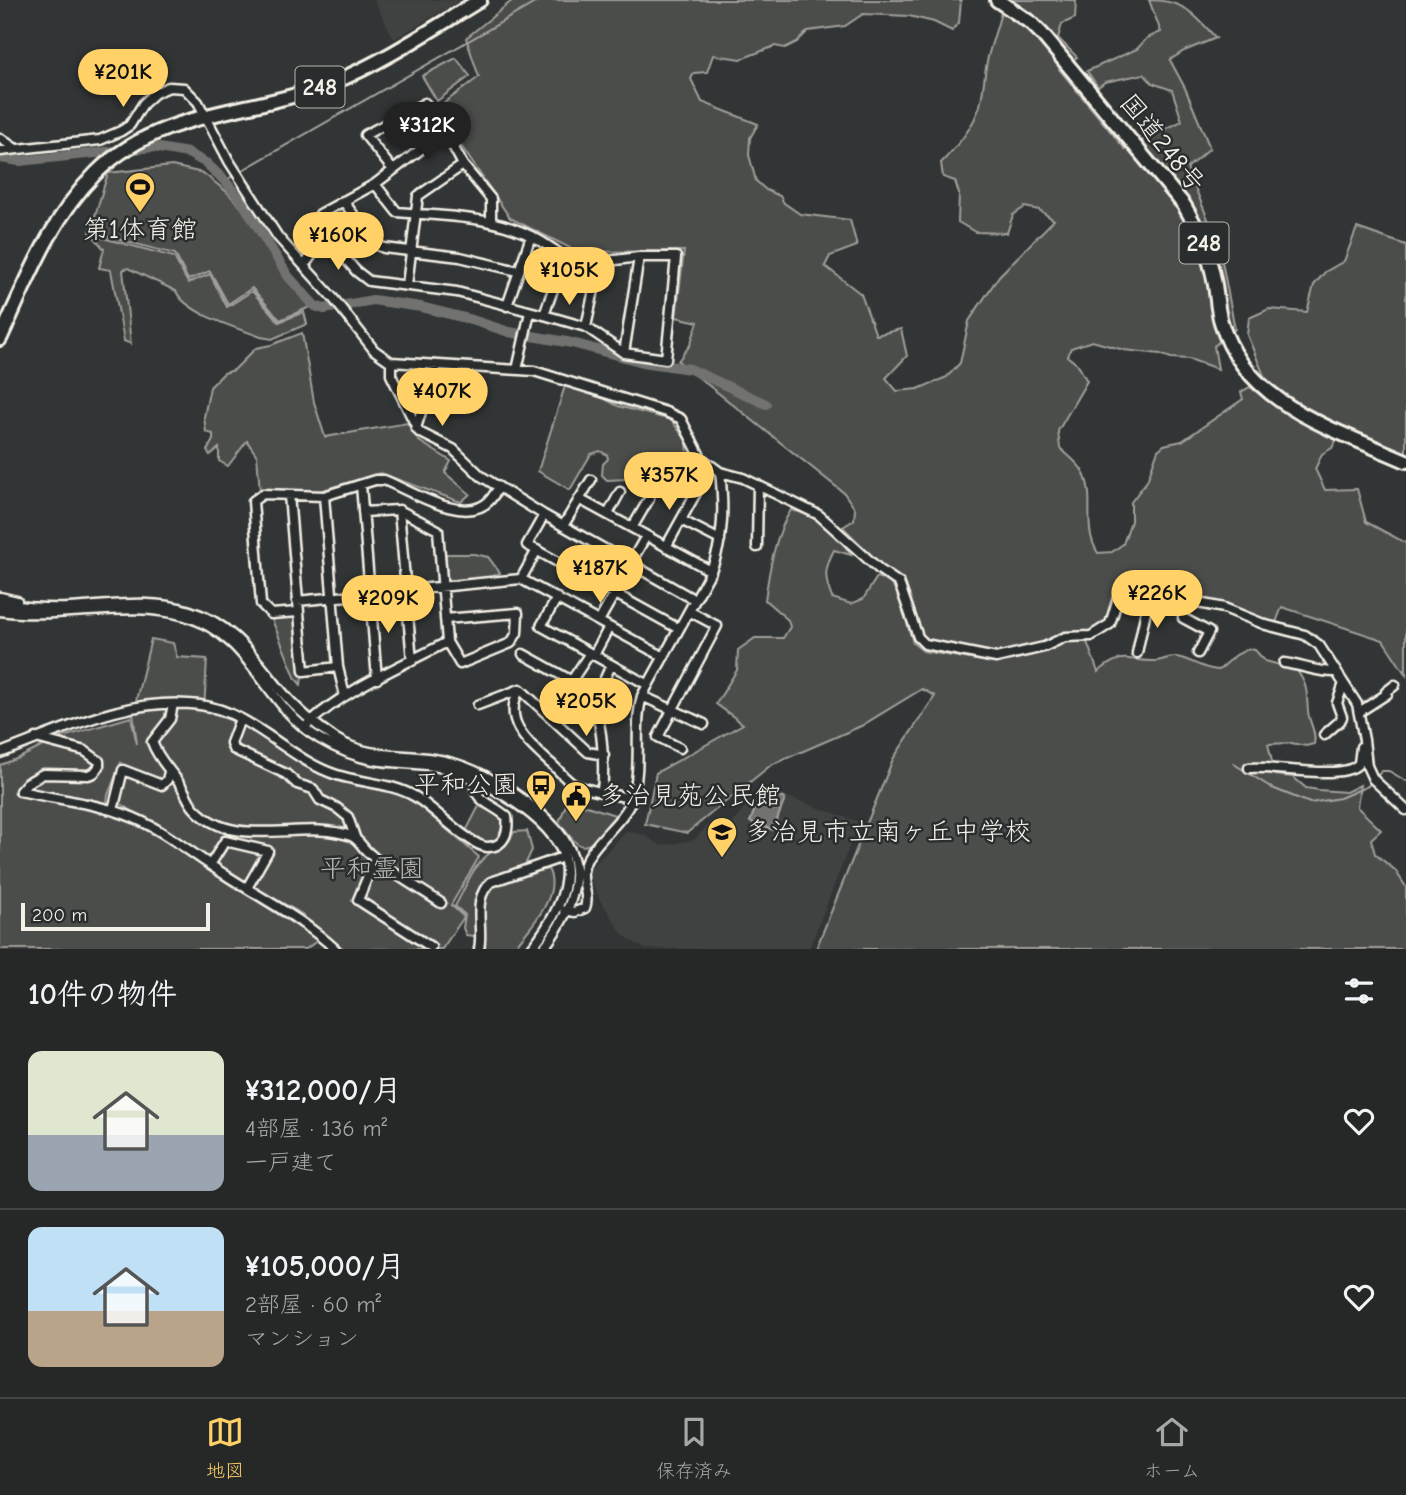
<!DOCTYPE html>
<html lang="ja">
<meta charset="utf-8">
<style>
:root{--surface:#262828;--page:#323434;--text:#f1f3f6;--muted:#a4a6a8;--line:#424445;--accent:#ffd166}
body{margin:0;font-family:"Comic Neue","Klee One",sans-serif;background:var(--page);color:var(--text);height:100vh;display:flex;flex-direction:column;font-size:26px;white-space:nowrap}
*{box-sizing:border-box;margin:0}
p{font-size:23px;color:var(--muted)}
.icon{flex:none;width:38px;height:38px;fill:none;stroke:currentColor;stroke-width:2;stroke-linecap:round;stroke-linejoin:round}
.map{position:relative;height:949px;overflow:hidden}
.side{display:flex;flex-direction:column;background:var(--surface);flex:1}
.side>*{flex:none}
.scale{position:absolute;left:21px;bottom:18px;width:189px;box-sizing:border-box;padding-left:7px;border:4px solid #f4f1e8;border-top:0;font-size:19px;line-height:24px;white-space:nowrap;color:#f4f1e8;-webkit-text-stroke:5px #2a2d2e;paint-order:stroke}
.price{position:absolute;translate:-50% -60px;padding:0 16px;border-radius:24px;background:var(--accent);color:#111;font-size:23px;line-height:46px;filter:drop-shadow(0 2px 4px #0008)}
.price::after{content:'';position:absolute;left:50%;top:42px;width:21px;height:16px;margin-left:-10px;background:inherit;clip-path:polygon(0 0,100% 0,50% 100%)}
.price.on{background:#222;color:#fff}
ul{padding:0;list-style:none}
li{display:flex;align-items:center;gap:21px;height:175px;padding:0 28px}
li+li{border-top:2px solid var(--line)}
li span{display:grid;place-items:center;flex:none;width:196px;height:140px;border-radius:14px;color:#555}
li>.icon{margin-inline-start:auto}
span .icon{width:84px;height:84px;fill:#fffc;stroke-width:1}
li b{font-size:30px}
h2{display:flex;justify-content:space-between;align-items:center;height:84px;padding:0 28px;font-size:30px}
.tabs{display:flex;justify-content:space-around;align-items:center;height:98px;border-top:2px solid var(--line);background:var(--surface);font-size:19px;color:var(--muted)}
.tabs a{display:grid;justify-items:center;gap:4px}
.tabs .on{color:var(--accent)}
.map>svg:first-child{display:block}
.built{fill:#404242}
.green{fill:#4b4d4c;stroke:#a09f9a;stroke-width:2}
.water{fill:#727370;stroke:#a6a5a0;stroke-width:2}
.lines{fill:none;stroke-linecap:round;stroke-linejoin:round}
.stream{stroke:#a6a5a0;stroke-width:2}
.river{stroke:#727370;stroke-width:10}
.minor-casing{stroke:#f4f1e8;stroke-width:13}
.highway-casing{stroke:#f4f1e8;stroke-width:18}
.minor{stroke:#2a2d2e;stroke-width:8}
.highway{stroke:#2a2d2e;stroke-width:12}
.labels{text-anchor:middle;dominant-baseline:central;stroke-width:5;stroke-linejoin:round;paint-order:stroke}
.shield{fill:#2a2d2e;stroke:#b7b6b0;stroke-width:2}
.shield-label{font-size:24px;font-weight:bold;fill:#f4f1e8}
.street-label{font-size:26px;fill:#f4f1e8;stroke:#2a2d2e}
.poi-label{font-size:26px;fill:#f4f1e8;stroke:#2a2d2e;text-anchor:start}
.park-label{font-size:26px;fill:#b9b8b1;stroke:#2a2d2e}
</style>
<div class="map">
<svg width="1406" height="949" viewBox="0 0 1406 949">
<rect width="100%" height="100%" fill="#323535"/>
<filter id="ink" filterUnits="userSpaceOnUse"><feTurbulence type="fractalNoise" baseFrequency=".0143" numOctaves="2"/><feDisplacementMap in="SourceGraphic" scale="14" xChannelSelector="R" yChannelSelector="G"/><feConvolveMatrix kernelMatrix="1 2 1 2 8 2 1 2 1" color-interpolation-filters="sRGB"/></filter>
<g filter="url(#ink)">
<path class="built" d="M374,0H461L394,39Z
M759,787L859,822L809,949H645L623,935L599,898L587,872L627,831L644,835L661,846L694,840L710,823L731,826Z"/>
<path class="green" d="M513,0H961L959,23L952,31L934,22L909,16L863,14L845,26L808,31L797,42L785,48L775,46L741,59L713,55L707,72L694,73L691,79L702,102L758,124L750,138L749,155L756,181L766,190L780,196L784,203L800,214L850,220L857,246L830,256L825,266L861,294L876,335L901,329L907,356L886,378L897,391L918,389L947,377L960,363L969,321L999,276L1054,220L1039,210L1025,207L1013,215L1007,233L975,232L958,222L959,194L955,181L943,177L941,163C956,147 974,127 980,105C984,90 984,73 988,57C993,37 1000,20 1004,0H1076L1075,18L1062,24L1058,38L1077,57L1059,69L1125,149L1182,121L1172,90L1152,83L1144,74L1105,82L1098,87L1087,71L1137,49L1147,38L1161,32L1149,0C1184,0 1194,14 1216,38L1184,51L1170,60L1185,88L1210,148L1187,168L1219,246L1235,329L1214,346L1218,369L1189,359L1171,358L1160,354L1124,350L1092,341L1071,348L1067,356L1078,365L1087,381L1058,431L1060,448C1067,455 1079,463 1083,472C1097,498 1081,526 1098,553L1112,552L1123,544L1131,521V502L1147,481L1158,450L1164,445L1182,441L1243,399L1241,392L1250,387L1278,407L1338,437L1332,448L1322,454L1315,469L1325,490L1357,489L1366,522L1406,543V675L1383,640L1282,607L1275,625L1214,601L1194,598L1159,599L1133,588L1119,593L1104,624L1094,632L1061,633L1046,643L996,654L932,642L922,635L906,584L881,565L843,527L854,520L855,509L844,493L678,361L690,345L698,322L676,317L684,251L578,252L510,218L436,109L479,77L466,38Z
M456,58L470,76L437,101L422,76Z
M172,166L203,173L227,192L243,209L285,275L310,307L280,320L252,288L228,304L210,271L188,280L175,254L90,232L108,173Z
M342,206L360,227L359,234L321,256L322,219Z
M1357,228L1406,245V454L1304,409L1277,389L1265,378L1247,335L1249,318L1269,309L1307,312L1314,285L1325,272L1344,261Z
M99,237L174,257L188,283L210,274L227,307L252,291L279,322L304,312L307,324L272,339L261,337C238,328 186,314 176,291L128,268L123,270L131,344L124,341L111,270L99,268L104,249L95,238Z
M302,333L314,402L325,437L407,423L419,441L451,461L445,473L470,494L461,502L380,473L320,491H260L257,456L247,441L228,466L219,461V448L210,455L207,451L213,440V434L206,432L204,417L210,387L224,373L234,370L256,348L271,345Z
M565,386L596,394L618,406L671,420L687,441L688,456L697,467L682,492L675,491L668,494L659,486L639,475L627,479L607,480L602,475L603,464L608,459L607,455L600,451L591,454L570,490L538,471Z
M791,510C815,514 838,534 851,555L834,550C824,569 824,578 832,598L851,604L863,599L877,577L889,582L898,593L913,643L923,651L994,663L1043,652L1068,641L1087,642L1098,672C1125,650 1125,662 1155,661C1162,661 1169,656 1176,657C1192,659 1202,670 1219,670L1236,655L1248,649L1255,650L1265,661L1296,669C1309,688 1306,690 1308,711C1309,723 1317,732 1314,744L1306,746L1291,743L1268,744L1275,775L1293,777L1306,788L1319,790L1346,792L1360,785L1357,807L1381,830L1371,839L1375,854L1395,870L1406,887V949H816L893,759L935,696L922,689L861,726L771,765L687,833L645,824L656,773L743,724L716,704L737,670L738,650L755,638H783L790,627L788,620L765,600C769,571 775,534 791,510Z
M446,554H474L488,557L500,573L490,578L447,583Z
M293,615L297,618L302,675L301,685L296,679L271,617Z
M151,639L173,643L177,657L207,659L204,711L244,725L335,779L409,797L479,857L451,905L464,917L442,949H344L297,911L215,866L111,797L121,762L108,795L106,811L146,829L318,940L306,949H0V765L19,758L59,738L131,717L137,744L133,713Z
M568,800L618,816C610,824 591,853 578,844C573,842 563,827 559,822Z
M479,806L497,814L503,822C501,835 499,841 486,845L465,833Z
M527,831L532,850L525,865L490,880L484,885L477,933L473,936L466,935L463,928L465,915L455,906C464,891 472,868 485,857C497,845 503,855 514,832Z
M548,869C563,895 528,930 513,949H482C482,936 478,903 485,893C493,880 534,872 548,869Z"/>
<path class="water" d="M762,790L785,799L773,830L750,822Z"/>
<g class="lines">
<path class="stream" d="M241,171L540,0
M225,181L236,174
M1234,764L1272,788L1310,803L1340,798L1368,786L1372,781
M1376,777L1382,771H1389L1406,781"/>
<path class="river" d="M0,158L20,161L153,147L188,153L206,163L225,181L243,203L288,276L315,306L324,309L373,300L421,307L469,319L509,332L572,343L643,362L690,369L766,404"/>
<g class="minor-casing">
<path id="minor" d="M0,138L16,149
M0,151L100,140L121,131L130,125L143,104L155,93L169,87L184,88L198,102L229,161L278,237L333,298L374,350L391,362L534,371L666,412L681,419L701,458L720,472L743,478L819,515L880,570L899,583L918,637L925,644L996,658L1044,647L1065,637L1091,636L1110,624L1118,598L1124,594L1154,603H1198L1224,608L1266,625L1305,635L1319,645L1357,704L1364,740L1367,766L1373,779L1406,810
M393,170L365,135L425,103L445,131L463,165L491,199V221
M343,201L377,245L384,248L460,257L518,271
M367,232L338,250L356,271L369,281L457,292L544,315L586,327L624,353L666,359L676,257H639L600,262L564,258C558,251 549,247 542,242C498,215 447,217 397,212L375,184
M304,265C326,241 310,237 320,214L375,184L445,131
M407,285L418,196L463,165
M507,306L531,236
M544,315L564,258
M586,327L600,262
M624,353L639,257
M391,362V375L419,432L453,449L481,476L544,515L695,600
M517,370L530,312
M416,428L436,365
M361,485L377,679
M289,495L304,671L338,667
M324,496L338,667L345,696
M579,499L711,571
M399,510L412,661
M363,512L399,510L438,530L447,642L460,664L511,643L517,633L518,613L445,619
M608,514L620,492
M544,515L527,545L679,629
M681,520L720,540
M563,526L591,480
M632,528L649,499
M666,547L697,491
M757,547L758,485
M630,564L646,536
M521,579L537,550
M604,587L620,558
M0,597L17,601
M557,598L541,626L648,685
M297,601L521,579L664,657
M1184,603L1183,618L1209,632L1198,653
M0,604C23,607 45,609 69,608C110,606 150,598 190,611C235,625 255,660 284,694C299,712 317,726 336,739C371,761 411,752 449,762C489,771 566,820 574,862C580,893 561,926 543,949
M0,611C61,620 129,599 185,616C254,637 265,707 320,739C337,749 355,757 374,760C397,764 420,762 443,768C481,777 552,818 564,857C573,890 550,925 531,949
M298,612L271,614L261,604L253,501L263,494L324,496L375,480H384C409,490 465,526 489,501C493,497 496,491 499,487
M599,621L615,593
M1137,653L1148,601
M523,654L572,681
M594,655L609,627
M1284,663C1301,665 1318,673 1336,672
M568,686C576,693 586,700 593,709C604,722 604,774 602,791
M520,689C501,720 528,743 549,762C557,768 565,779 573,784C585,790 617,795 632,799
M642,696L704,724
M173,704L170,719L152,742C159,761 171,770 181,786C186,793 189,803 195,809C236,852 302,818 351,836C359,839 363,849 370,854C390,873 418,887 441,903
M587,704L603,683L611,665
M478,705L520,689L588,752L604,755
M544,709L568,686L590,653
M1359,712L1387,694L1386,692L1395,685
M240,719L231,743L233,749L286,774L297,784L313,789L320,800L337,808L348,817L355,837
M308,724C347,688 400,667 447,642
M1324,735L1340,721L1342,717L1337,703L1343,686
M36,738L85,751L99,761V767L94,773L88,775L43,774L27,783L20,791C54,799 90,802 124,814C161,827 192,854 224,874C262,899 302,918 335,949
M680,748L658,737L717,626L689,611
M0,753C65,729 129,696 200,705C253,712 289,760 337,775C362,783 391,783 414,796C432,806 471,847 487,847C505,847 509,831 507,817C492,803 472,802 475,779
M1249,768C1274,765 1345,782 1359,763L1361,747
M113,810L123,770L162,785L167,780L169,772
M375,859L358,900L431,947
M210,865L225,841L268,851L247,888
M565,910L575,912L585,908C590,895 581,884 583,871C587,845 623,824 632,799C643,765 633,727 642,696L711,571C724,539 724,506 720,472
M479,949C484,926 471,899 491,882L563,857"/>
</g>
<g class="highway-casing">
<path id="highway" d="M997,0L1031,23L1042,34L1184,205C1199,231 1210,255 1215,285C1217,297 1217,309 1221,322C1246,405 1334,429 1406,461
M0,339C27,281 50,219 96,173C161,108 252,115 332,83C382,63 434,28 480,0"/>
</g>
<use href="#minor" class="minor"/>
<use href="#highway" class="highway"/>
</g>
</g>
<defs>
<g id="stadium-pin" transform="scale(1.575)"><path d="M0 17L-7.5 6A9.5 9.5 0 1 1 7.5 6Z" fill="#ffd166" stroke="#2a2d2e"/><path d="M0-5a6.5 5 0 1 0 0 10a6.5 5 0 1 0 0-10ZM-3.5-1.8h7v3.6h-7Z" fill="#111"/></g>
<g id="bus-pin" transform="scale(1.575)"><path d="M0 17L-7.5 6A9.5 9.5 0 1 1 7.5 6Z" fill="#ffd166" stroke="#2a2d2e"/><path d="M-5-6H5V4H4V6H2V4H-2V6H-4V4H-5ZM-3.5-4V0h7V-4ZM-3.5 1.2v1.5H-2V1.2ZM2 1.2v1.5H3.5V1.2Z" fill="#111"/></g>
<g id="civic-pin" transform="scale(1.575)"><path d="M0 17L-7.5 6A9.5 9.5 0 1 1 7.5 6Z" fill="#ffd166" stroke="#2a2d2e"/><path d="M-.6-6.5H3V-4.5H.6V-3L4-1V1h2V6H-6V1h2V-1L-.6-3ZM-1.2 2.5V6h2.4V2.5Z" fill="#111"/></g>
<g id="school-pin" transform="scale(1.575)"><path d="M0 17L-7.5 6A9.5 9.5 0 1 1 7.5 6Z" fill="#ffd166" stroke="#2a2d2e"/><path d="M0-5L7-2L0 1L-7-2ZM-4 1L0 2.5L4 1V4Q0 6-4 4Z" fill="#111"/></g>
</defs>
<g fill-rule="evenodd">
<use href="#stadium-pin" x="140" y="187"/>
<use href="#bus-pin" x="541" y="785"/>
<use href="#civic-pin" x="576" y="796"/>
<use href="#school-pin" x="722" y="832"/>
</g>
<g class="labels">
<g class="shield">
<rect x="295.5" y="66.5" width="49" height="41" rx="5"/>
<rect x="1179.5" y="222.5" width="49" height="41" rx="5"/>
</g>
<g class="shield-label">
<text x="320" y="87">248</text>
<text x="1204" y="243">248</text>
</g>
<g class="street-label">
<text transform="translate(1162 143) rotate(51)">国道248号</text>
</g>
<g class="poi-label">
<text x="140" y="230" text-anchor="middle">第1体育館</text>
<text x="518" y="785" text-anchor="end">平和公園</text>
<text x="599" y="796">多治見苑公民館</text>
<text x="745" y="832">多治見市立南ヶ丘中学校</text>
</g>
<g class="park-label">
<text x="372" y="869">平和霊園</text>
</g>
</g>
</svg>
<div class="scale">200 m</div>
<b class="price" style="left:123px;top:109px">¥201K</b>
<b class="price on" style="left:427px;top:162px">¥312K</b>
<b class="price" style="left:338px;top:272px">¥160K</b>
<b class="price" style="left:569px;top:307px">¥105K</b>
<b class="price" style="left:442px;top:428px">¥407K</b>
<b class="price" style="left:669px;top:512px">¥357K</b>
<b class="price" style="left:600px;top:605px">¥187K</b>
<b class="price" style="left:1157px;top:630px">¥226K</b>
<b class="price" style="left:388px;top:635px">¥209K</b>
<b class="price" style="left:586px;top:738px">¥205K</b>
</div>
<section class="side">
<h2>10件の物件<svg class="icon" aria-label="filters" viewBox="0 0 24 24"><path d="M4 7h16M4 17h16"/><circle cx="9" cy="7" r="2"/><circle cx="15" cy="17" r="2"/></svg></h2>
<ul>
<li><span style="background:linear-gradient(#dfe7d0 60%,#9aa5b1 0)"><svg class="icon" aria-label="home" viewBox="0 0 24 24"><path d="M3 11l9-7 9 7M6 9v11h12V9"/></svg></span><div><b>¥312,000/月</b><p>4部屋 · 136 m²</p><p>一戸建て</p></div><svg class="icon" aria-label="heart" viewBox="0 0 24 24"><path d="M12 20l-8-8c-3-5 5-10 8-4 3-6 11-1 8 4z"/></svg></li>
<li><span style="background:linear-gradient(#bfe0f5 60%,#b9a48a 0)"><svg class="icon" aria-label="home" viewBox="0 0 24 24"><path d="M3 11l9-7 9 7M6 9v11h12V9"/></svg></span><div><b>¥105,000/月</b><p>2部屋 · 60 m²</p><p>マンション</p></div><svg class="icon" aria-label="heart" viewBox="0 0 24 24"><path d="M12 20l-8-8c-3-5 5-10 8-4 3-6 11-1 8 4z"/></svg></li>
</ul>
</section>
<nav class="tabs">
<a class="on"><svg class="icon" aria-label="map" viewBox="0 0 24 24"><path d="M3 6l6-2 6 2 6-2v14l-6 2-6-2-6 2zM9 4v14M15 6v14"/></svg>地図</a>
<a><svg class="icon" aria-label="saved" viewBox="0 0 24 24"><path d="M7 4h10v16l-5-4-5 4z"/></svg>保存済み</a>
<a><svg class="icon" aria-label="home" viewBox="0 0 24 24"><path d="M3 11l9-7 9 7M6 9v11h12V9"/></svg>ホーム</a>
</nav>
